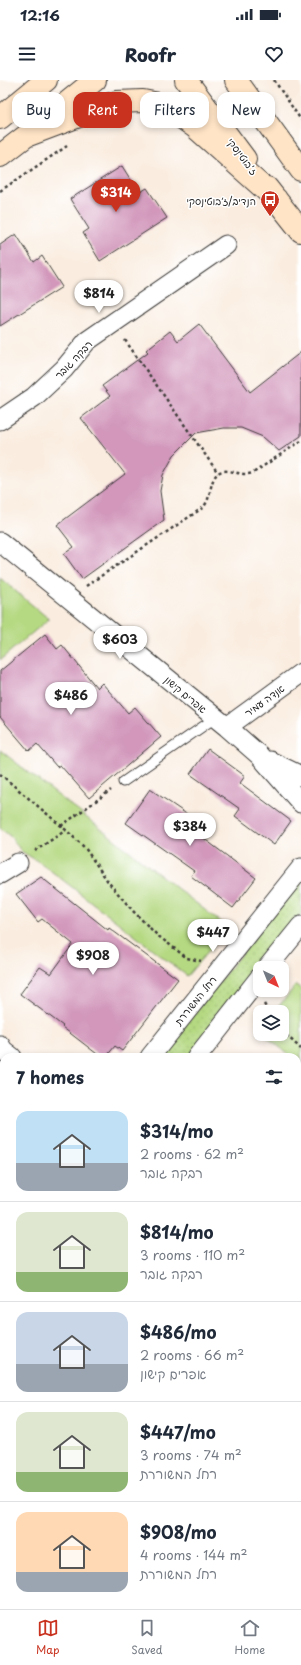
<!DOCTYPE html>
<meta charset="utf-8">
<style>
:root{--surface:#fff;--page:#f6f6f7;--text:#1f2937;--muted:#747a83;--line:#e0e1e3;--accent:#c8321e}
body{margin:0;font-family:"Playpen Sans","Playpen Sans Hebrew",sans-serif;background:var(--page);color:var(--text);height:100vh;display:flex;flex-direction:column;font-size:15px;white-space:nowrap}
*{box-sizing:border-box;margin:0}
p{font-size:13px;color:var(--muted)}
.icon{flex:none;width:22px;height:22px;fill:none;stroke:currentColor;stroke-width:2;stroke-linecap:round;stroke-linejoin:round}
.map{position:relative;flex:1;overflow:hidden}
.sheet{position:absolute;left:0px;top:973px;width:301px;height:556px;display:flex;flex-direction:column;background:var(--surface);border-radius:12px 12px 0 0;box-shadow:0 2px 6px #0003}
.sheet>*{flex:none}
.top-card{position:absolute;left:12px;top:12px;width:277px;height:36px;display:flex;gap:8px}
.needle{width:26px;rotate:137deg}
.controls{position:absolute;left:253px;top:881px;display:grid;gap:8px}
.controls a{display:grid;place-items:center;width:36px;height:36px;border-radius:8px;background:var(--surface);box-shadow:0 2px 6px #0003;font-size:20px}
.price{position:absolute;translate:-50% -34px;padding:0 9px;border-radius:14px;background:#fff;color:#222;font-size:13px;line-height:26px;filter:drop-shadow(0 1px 2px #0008)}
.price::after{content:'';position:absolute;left:50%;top:24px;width:12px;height:9px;margin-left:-6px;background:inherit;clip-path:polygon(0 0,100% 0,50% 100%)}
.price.current{background:var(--accent);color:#fff}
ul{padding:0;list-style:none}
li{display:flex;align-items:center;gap:12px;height:100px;padding:0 16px}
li+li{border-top:1px solid var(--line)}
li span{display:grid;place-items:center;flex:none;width:112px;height:80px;border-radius:12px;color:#555}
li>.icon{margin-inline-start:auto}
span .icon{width:48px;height:48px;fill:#fffc;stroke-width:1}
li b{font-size:17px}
h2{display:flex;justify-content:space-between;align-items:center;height:48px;padding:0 16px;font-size:17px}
.tag{padding:0 14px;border-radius:12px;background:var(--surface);box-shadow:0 2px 6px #0003;font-size:14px;line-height:36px}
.tag.current{background:var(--accent);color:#fff}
.status{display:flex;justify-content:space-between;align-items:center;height:28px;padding:0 20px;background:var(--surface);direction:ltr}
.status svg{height:11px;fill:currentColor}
header{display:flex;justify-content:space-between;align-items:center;height:52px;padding:0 16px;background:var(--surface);font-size:18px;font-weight:800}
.tabs{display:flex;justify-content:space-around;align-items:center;height:56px;border-top:1px solid var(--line);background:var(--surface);font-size:11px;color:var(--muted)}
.tabs a{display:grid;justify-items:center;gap:2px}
.tabs .current{color:var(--accent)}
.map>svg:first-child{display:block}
.grass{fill:url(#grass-dots);stroke:#687a4f}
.green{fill:#b5d982;stroke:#687a4f}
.building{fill:#d297bb}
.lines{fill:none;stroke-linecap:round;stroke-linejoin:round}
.lane-casing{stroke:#3d3b39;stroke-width:11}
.street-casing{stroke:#3d3b39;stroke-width:21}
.secondary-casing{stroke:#3d3b39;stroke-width:24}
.path{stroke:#3d3b39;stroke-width:2.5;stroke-dasharray:3 3;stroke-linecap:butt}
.lane{stroke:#fff;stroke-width:9}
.street{stroke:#fff;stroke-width:19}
.secondary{stroke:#ffe4c6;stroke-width:22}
.labels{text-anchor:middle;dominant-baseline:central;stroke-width:3;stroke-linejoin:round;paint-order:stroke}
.street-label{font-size:10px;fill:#1c1c1c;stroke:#fff}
.poi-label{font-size:10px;fill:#1c1c1c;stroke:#fff;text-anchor:end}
</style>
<div class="status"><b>12:16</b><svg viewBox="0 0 49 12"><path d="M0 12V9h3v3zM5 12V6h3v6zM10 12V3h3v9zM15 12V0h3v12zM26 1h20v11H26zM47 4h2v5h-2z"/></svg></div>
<header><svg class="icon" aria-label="menu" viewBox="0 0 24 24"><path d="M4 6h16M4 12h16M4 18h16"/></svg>Roofr<svg class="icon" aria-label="heart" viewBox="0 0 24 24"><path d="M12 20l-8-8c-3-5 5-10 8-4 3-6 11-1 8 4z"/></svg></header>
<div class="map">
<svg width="301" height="1529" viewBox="0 0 301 1529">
<defs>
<pattern id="grass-dots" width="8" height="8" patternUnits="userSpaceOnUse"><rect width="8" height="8" fill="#b5d982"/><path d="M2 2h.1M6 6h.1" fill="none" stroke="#9bba70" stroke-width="1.8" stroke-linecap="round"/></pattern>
</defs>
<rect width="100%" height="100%" fill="#fff"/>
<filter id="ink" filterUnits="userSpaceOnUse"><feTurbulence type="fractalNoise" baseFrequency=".025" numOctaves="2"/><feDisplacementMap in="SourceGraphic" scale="8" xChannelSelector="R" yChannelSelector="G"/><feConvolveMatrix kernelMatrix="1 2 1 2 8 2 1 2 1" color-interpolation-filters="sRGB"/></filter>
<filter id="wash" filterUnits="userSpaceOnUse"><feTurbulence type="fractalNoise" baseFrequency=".012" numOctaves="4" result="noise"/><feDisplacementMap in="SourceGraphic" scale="16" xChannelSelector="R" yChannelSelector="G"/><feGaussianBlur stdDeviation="0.9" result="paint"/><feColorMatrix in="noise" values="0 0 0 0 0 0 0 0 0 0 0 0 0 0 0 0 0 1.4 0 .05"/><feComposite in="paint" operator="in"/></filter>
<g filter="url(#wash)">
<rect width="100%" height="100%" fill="#faede0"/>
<path class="grass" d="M301,798V834L188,977H160Z"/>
<path class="green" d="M0,498L49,539L0,580Z
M0,670L228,848L187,896L42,784L21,771L11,757L0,748Z
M296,905L301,909V985L297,981V977H292L263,954H282V932H274Z
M0,1295L4,1300V1463L0,1465Z
M297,1379L301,1382V1429L297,1431Z"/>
<g id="blocks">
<path class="building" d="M122,86L139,113L147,108L167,138L100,181L83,153L89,149L70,119Z
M16,154L34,182L42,176L62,207L0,246V165Z
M199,244L250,312L301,272V356L279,371L263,357L241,348H224L196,353L174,375L163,395L160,411L164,440L82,499L64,474L74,467L57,445L125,394L81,338L110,316L102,306L148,272L146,270L170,251L178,261Z
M45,554L57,569L62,565L97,608L102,603L128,633L135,627L161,657L89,718L60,685L57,687L37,664L29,671L0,637V591Z
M208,669L245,696L240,703L291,741L274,765L235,736L240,729L190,694Z
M150,709L204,746L198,754L256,798L233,828L191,796L194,791L126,743Z
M41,797L108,850L109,848L178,899L122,971L115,966L106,977H101L62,947L63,946L20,914L40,887L51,894L73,864L42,839L38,842L16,814Z"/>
</g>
</g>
<g filter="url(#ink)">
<use href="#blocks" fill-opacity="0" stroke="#3d3b39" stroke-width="1"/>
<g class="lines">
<g class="lane-casing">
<path id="lane" d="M123,702L215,638"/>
</g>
<g class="street-casing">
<path id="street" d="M0,340L34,317L64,289L87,261L226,165
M0,462L227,647L259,675L301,723
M227,647L301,593
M270,681L301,696
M0,794L18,783
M267,888L301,846
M0,965L3,970L12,977
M150,977L301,788
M197,977L260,897
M0,1170L4,1167
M297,1237L301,1240
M0,1252L4,1258
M197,1525L200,1529
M138,1529L143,1525"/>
</g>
<g class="secondary-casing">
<path id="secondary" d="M186,0L245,79
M236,0L301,90
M0,38L46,0
M26,56L116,22L143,21L164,25L195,47L276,119
M0,76L26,56L95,0
M267,108L301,151"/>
</g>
<path class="path" d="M274,0L301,40
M0,111L67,66
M125,260L218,393
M86,506L204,427C205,425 207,422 208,419C212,408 211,389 228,391C237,392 243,396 253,393L301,361
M0,694L66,750L85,768L109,803L133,831L157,855L187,878L201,881
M61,746L111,710
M35,771L66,750
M264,924L269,932
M282,951L301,969"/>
<use href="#lane" class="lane"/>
<use href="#street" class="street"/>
<use href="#secondary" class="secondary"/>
</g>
</g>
<defs>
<g id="bus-pin" transform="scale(1)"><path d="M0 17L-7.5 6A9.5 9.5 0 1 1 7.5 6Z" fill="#c8321e" stroke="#fff"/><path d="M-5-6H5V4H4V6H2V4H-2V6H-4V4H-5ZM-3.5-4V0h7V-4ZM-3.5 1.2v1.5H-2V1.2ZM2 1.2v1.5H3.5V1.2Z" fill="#fff"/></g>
</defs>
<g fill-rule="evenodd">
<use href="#bus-pin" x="270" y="120"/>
</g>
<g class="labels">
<g class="street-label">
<text transform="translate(243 76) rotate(53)">ז'בוטינסקי</text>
<text transform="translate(73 279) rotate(-46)">רבקה גובר</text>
<text transform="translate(186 614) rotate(40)">אפרים קישון</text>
<text transform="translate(264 620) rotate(-36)">אנדה עמיר</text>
<text transform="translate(195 920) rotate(-51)">רחל המשוררת</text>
</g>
<g class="poi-label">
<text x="256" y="120">הנדיב/ז׳בוטינסקי</text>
</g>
</g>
</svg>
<div class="controls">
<a><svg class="needle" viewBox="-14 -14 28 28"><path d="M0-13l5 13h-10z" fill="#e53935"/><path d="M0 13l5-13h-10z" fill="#747a83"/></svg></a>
<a><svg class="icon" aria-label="layers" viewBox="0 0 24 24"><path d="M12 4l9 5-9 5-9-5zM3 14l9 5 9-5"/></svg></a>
</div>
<b class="price current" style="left:116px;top:133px">$314</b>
<b class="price" style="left:99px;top:234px">$814</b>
<b class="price" style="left:120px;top:580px">$603</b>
<b class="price" style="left:71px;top:636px">$486</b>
<b class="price" style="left:190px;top:767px">$384</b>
<b class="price" style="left:213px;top:873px">$447</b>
<b class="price" style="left:93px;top:896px">$908</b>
<div class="top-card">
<a class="tag">Buy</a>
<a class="tag current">Rent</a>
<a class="tag">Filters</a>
<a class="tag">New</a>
</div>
<section class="sheet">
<h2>7 homes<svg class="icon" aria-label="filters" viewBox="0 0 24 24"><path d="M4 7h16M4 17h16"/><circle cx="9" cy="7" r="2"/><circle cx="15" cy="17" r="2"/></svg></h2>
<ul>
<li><span style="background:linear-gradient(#bfe0f5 65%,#9aa5b1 0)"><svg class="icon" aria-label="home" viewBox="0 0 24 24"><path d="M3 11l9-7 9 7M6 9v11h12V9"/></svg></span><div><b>$314/mo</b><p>2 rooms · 62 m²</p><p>רבקה גובר</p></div></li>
<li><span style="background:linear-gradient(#dfe7d0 75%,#8fb573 0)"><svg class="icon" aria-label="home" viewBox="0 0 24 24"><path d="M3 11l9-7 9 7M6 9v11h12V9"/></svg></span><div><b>$814/mo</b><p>3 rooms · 110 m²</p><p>רבקה גובר</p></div></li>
<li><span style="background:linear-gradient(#c9d6e8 65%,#9aa5b1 0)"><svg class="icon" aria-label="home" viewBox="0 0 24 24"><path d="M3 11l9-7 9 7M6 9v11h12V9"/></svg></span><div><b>$486/mo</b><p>2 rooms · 66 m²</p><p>אפרים קישון</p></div></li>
<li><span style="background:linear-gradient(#dfe7d0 75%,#8fb573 0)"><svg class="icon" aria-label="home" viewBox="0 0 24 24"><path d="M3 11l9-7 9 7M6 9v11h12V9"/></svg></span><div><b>$447/mo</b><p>3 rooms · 74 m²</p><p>רחל המשוררת</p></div></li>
<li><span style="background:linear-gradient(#ffd9b3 75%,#9aa5b1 0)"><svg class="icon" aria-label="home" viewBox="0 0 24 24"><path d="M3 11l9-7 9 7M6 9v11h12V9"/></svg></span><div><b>$908/mo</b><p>4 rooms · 144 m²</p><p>רחל המשוררת</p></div></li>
</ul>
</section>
</div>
<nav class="tabs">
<a class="current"><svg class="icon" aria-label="map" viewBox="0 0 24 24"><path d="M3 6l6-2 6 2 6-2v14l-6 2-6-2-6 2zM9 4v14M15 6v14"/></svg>Map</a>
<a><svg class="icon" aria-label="saved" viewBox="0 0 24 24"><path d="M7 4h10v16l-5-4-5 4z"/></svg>Saved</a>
<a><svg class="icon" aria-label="home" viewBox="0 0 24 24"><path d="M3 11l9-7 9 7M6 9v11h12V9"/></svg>Home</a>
</nav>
